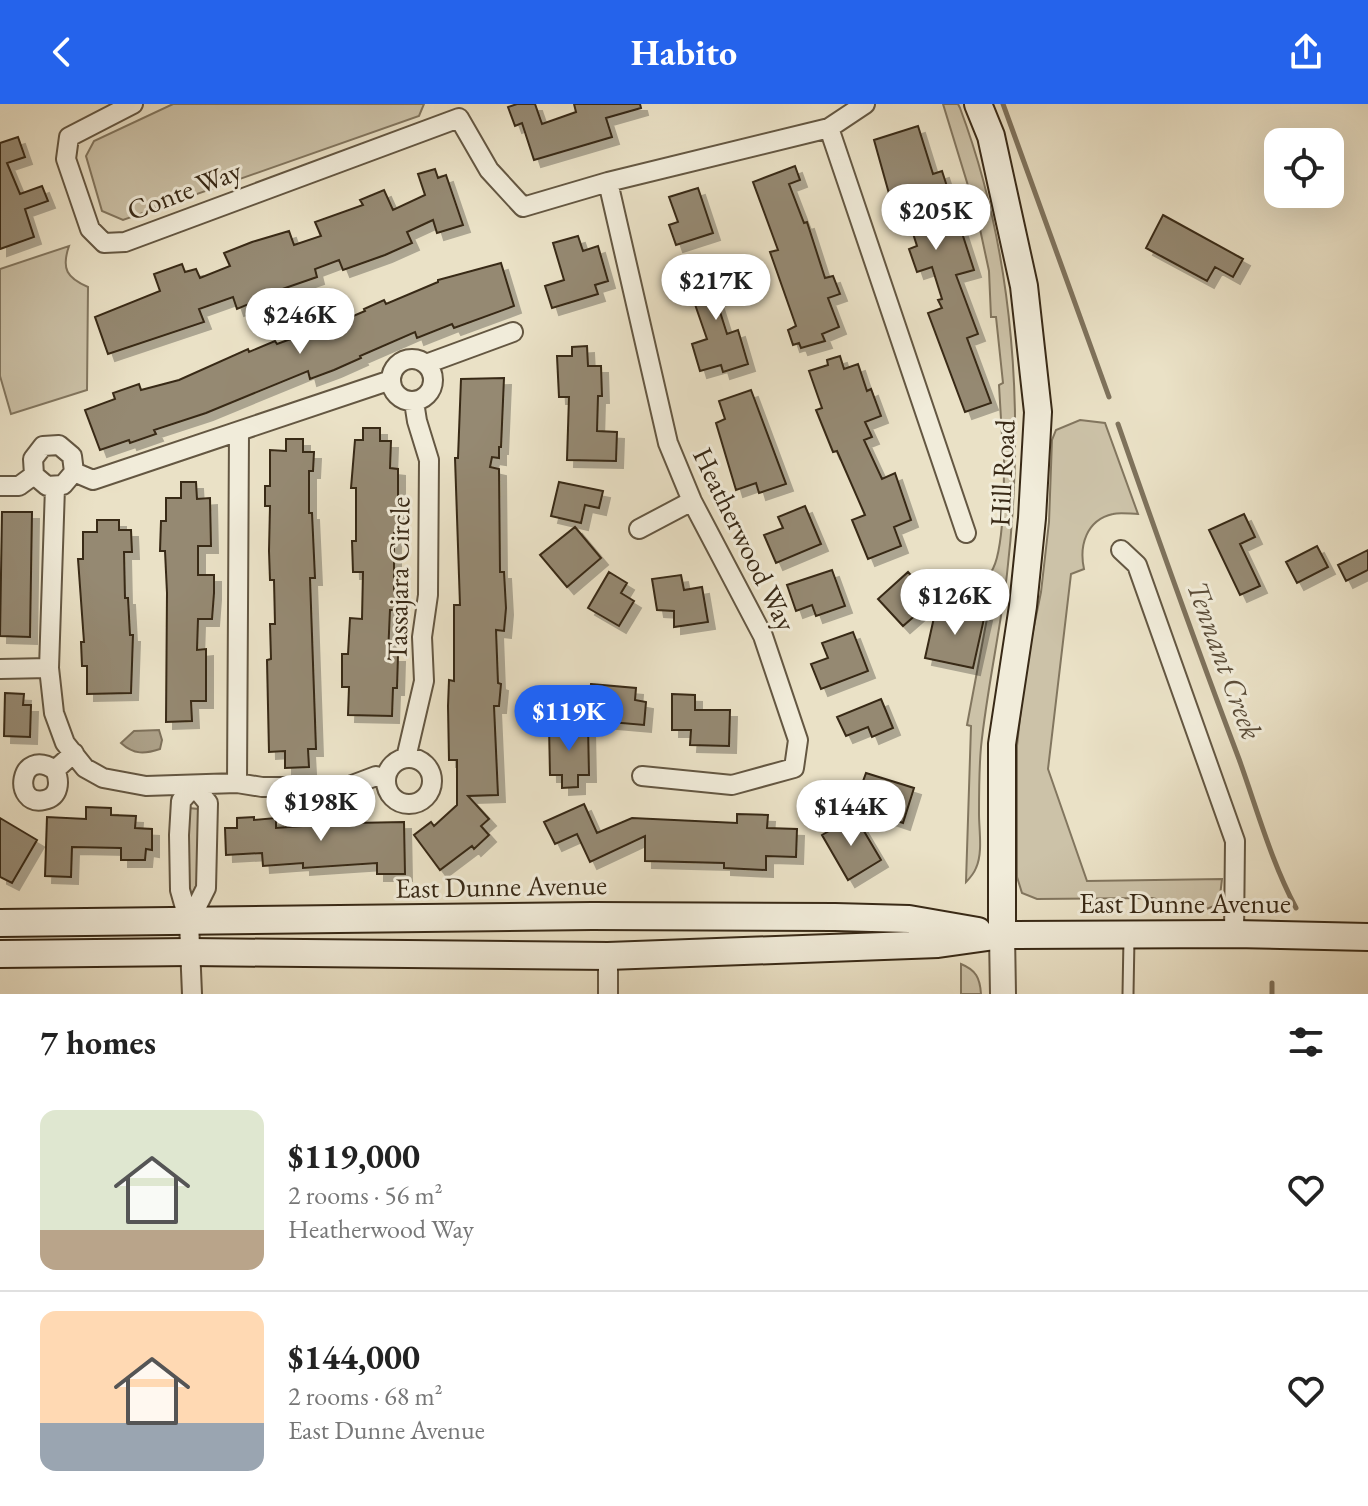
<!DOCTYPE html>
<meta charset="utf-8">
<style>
:root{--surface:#fff;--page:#f6f6f6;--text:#222;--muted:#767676;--line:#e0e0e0;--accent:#2563eb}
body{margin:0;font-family:"EB Garamond",serif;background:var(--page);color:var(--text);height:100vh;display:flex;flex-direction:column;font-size:30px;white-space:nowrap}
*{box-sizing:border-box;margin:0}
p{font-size:26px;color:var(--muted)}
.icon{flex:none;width:44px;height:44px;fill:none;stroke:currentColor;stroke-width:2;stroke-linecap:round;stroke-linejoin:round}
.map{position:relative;height:890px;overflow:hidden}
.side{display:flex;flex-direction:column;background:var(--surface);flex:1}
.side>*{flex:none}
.tools{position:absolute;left:1264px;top:24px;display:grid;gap:16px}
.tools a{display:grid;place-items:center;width:80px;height:80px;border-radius:16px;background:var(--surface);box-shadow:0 8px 32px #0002;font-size:40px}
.price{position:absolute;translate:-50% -68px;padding:0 18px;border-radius:28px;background:#fff;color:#222;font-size:26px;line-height:52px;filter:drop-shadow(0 2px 4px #0008)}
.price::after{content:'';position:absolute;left:50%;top:48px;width:24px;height:18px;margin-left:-12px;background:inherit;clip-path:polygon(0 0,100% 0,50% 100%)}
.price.current{background:var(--accent);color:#fff}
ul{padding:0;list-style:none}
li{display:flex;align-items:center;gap:24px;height:200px;padding:0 40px}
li+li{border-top:2px solid var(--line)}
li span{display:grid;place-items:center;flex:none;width:224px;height:160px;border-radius:16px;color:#555}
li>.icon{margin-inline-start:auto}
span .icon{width:96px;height:96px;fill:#fffc;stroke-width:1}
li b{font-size:34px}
h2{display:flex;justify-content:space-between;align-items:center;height:96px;padding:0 40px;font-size:34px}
header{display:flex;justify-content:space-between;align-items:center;height:104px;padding:0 40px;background:var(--accent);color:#fff;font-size:36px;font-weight:700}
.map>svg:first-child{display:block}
.green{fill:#ccc2a8;stroke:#82765f;stroke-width:2}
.water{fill:#ada28a;stroke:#7e725c;stroke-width:2}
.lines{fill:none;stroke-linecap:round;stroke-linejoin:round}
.stream{stroke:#7e725c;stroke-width:5}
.building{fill:#958972;stroke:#382916;stroke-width:2;filter:url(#shadow)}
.service-casing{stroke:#645742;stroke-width:13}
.minor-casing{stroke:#645742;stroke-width:22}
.tertiary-casing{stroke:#645742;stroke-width:28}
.secondary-casing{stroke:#382916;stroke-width:30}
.service{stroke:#f1ecda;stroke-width:9}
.minor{stroke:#f1ecda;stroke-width:18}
.tertiary{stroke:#f1ecda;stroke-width:24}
.secondary{stroke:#f1ecda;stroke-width:26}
.labels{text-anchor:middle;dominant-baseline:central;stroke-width:6;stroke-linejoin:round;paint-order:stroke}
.street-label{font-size:28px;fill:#382916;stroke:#f1ecda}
.water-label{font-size:30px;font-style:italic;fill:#5b4d39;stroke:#f1ecda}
</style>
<header><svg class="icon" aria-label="back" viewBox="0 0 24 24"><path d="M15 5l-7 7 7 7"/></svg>Habito<svg class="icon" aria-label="share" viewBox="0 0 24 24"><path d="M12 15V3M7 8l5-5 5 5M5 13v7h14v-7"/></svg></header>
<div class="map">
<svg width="1368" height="890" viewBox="0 0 1368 890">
<defs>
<filter id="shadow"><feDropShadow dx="7" dy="7" stdDeviation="0" flood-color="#0004"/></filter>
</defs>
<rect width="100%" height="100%" fill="#eae1c6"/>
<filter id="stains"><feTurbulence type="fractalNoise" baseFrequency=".0025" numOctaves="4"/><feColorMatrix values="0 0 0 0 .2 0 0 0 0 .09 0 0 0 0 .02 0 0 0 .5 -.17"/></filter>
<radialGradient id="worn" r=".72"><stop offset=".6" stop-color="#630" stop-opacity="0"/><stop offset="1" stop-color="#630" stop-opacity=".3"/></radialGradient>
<path class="green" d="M173,0H424L419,12L123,116L102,107L86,52L94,37Z
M943,0H958L960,4C1015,151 1025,314 1007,470C1000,528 987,585 981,643C979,665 979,688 979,710C979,726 983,749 976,764C974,769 970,774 966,778L971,622L967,621L994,477L991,468C1006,447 1004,361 1004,332H1002L999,281L1003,279L996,213H991L989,167L977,111Z
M69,142C61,165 67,174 88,183L87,286L11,310L0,272V165Z
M1080,316L1105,319L1138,410C1131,410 1120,408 1113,410C1086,416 1079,442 1084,465L1071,470L1048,665L1087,777L1222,775L1219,800L1204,806L1152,794L1037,795L1022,789L1017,773V642L1025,566L1041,488L1049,418L1052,336L1056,326Z
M188,704L199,705L200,789L188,791Z
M961,860C976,866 980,874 981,890H961Z"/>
<path class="water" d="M159,626L162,636L160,645C145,650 134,651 121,639L134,627Z"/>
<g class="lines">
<path class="stream" d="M1003,0L1109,293
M1118,320C1157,432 1197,544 1239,655C1257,705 1271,757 1296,804
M1272,890V879"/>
</g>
<path class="building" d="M517,0H535L542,20L576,8L574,0H640L641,4L606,14L612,33L534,56L522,19L515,22L508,3Z
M918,22L933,70L942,67L974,166L956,171L978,230L967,234L991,299L965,308L928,209L942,204L938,196L942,195L932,163L917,168L909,145L917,142L906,108L895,111L874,36Z
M18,33L25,53L7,59L20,90L42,82L48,97L25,105L34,133L0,145V39Z
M795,62L800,76L789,80L804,119L807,118L825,174L833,172L840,190L828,194L839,223L822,230L825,237L801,244L799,239L793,241L788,226L796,222L770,148L778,146L753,78Z
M435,65L438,74L446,71L463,121L437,129L433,116L407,128L412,139L385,151L343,166L339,156L315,165L317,173L262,192L263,194L237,205L233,193L199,205L204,218L108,250L95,213L160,187L154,170L182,160L185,168L196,165L200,174L230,162L224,149L252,138L289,127L294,141L321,132L315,118L363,101L360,96L384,86L393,106L425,91L418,70Z
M698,84L713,129L676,141L669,121L678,118L669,93Z
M1163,111L1243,155L1233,173L1215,163L1207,177L1146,144Z
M578,132L583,147L598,142L608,177L595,181L598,190L552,204L545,182L564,176L553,139Z
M501,159L514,202L454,224L452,220L417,234L415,228L360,252L361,254L334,266L310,275L308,267L206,309L154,326L156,330L130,339L129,336L100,346L85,306L115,295L113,289L139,280L141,286L179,276L248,245L249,248L275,237L277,240L321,224V226L365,207L364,205L384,196L386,200L438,178V176Z
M727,159L737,188L716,195L727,230L738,226L748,260L723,268L721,261L700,267L692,240L707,235L690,186L699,183L694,171Z
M587,242L588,262H601L602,292H598L597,327L617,328L616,357L567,356L569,293H559L557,252H572V243Z
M840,252L844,265L858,260L867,287L871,285L881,312L865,318L872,333L864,336L882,375L895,369L911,416L894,423L901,442L868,455L852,416L865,411L837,347L833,348L816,306L822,304L809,267L828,261L827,256Z
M504,274L501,343H499V354L492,353L490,363L499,365L500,468H504L506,504L504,527L496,526L498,579L501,580L499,602H494L498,691L468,692L489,715L481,722L489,731L474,745L472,742L440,766L414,731L431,718L434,722L457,701V656H449L448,602L449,576L454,577V501H460L455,354H458L461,275Z
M751,286L786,380L759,389L756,379L736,386L716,319L725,315L719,297Z
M363,324H380V337H391L390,364L398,365V429H394V487L399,488V506H390L388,551H398L397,584H393L392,612L348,611L349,583H342V550H348L350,514L362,515L363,468H353L352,437H356V384H351L355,336H363Z
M286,335H303V348H314L313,367H309V409H312L315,474H310L316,645H308L309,663L285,664V647L269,648L267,556L271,555L270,520H275L274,476H270L269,447L270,402H265V382H270V346L286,347Z
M181,378H196L197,395L210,394L211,442H198V471H214V489L212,515H198L197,546L206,545V597H191L192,617L166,618L167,489L165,447H160L161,417H166V394H181Z
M559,378L603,387L599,404L585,401L581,419L551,412Z
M805,402L821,440L776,459L764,431L783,424L778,413Z
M2,408H32L30,533L0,532Z
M1244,410L1255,433L1240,440L1260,482L1240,491L1209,426Z
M97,416H119V426H131L132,448H124L125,494H128L130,531H133L131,589L87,590V562H82L81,538H84L78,455H83V428H97Z
M575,423L601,454L567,483L540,451Z
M1317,442L1328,463L1297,479L1286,458Z
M1368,446V466L1346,477L1338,461Z
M832,466L845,502L816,512L812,501L796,507L787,481Z
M609,468L627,479L621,489L634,497L619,522L588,504Z
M908,468L933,496L903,522L878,495Z
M681,471L684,486L702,483L708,518L674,523V507L657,506L652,475Z
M937,500L953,518L956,504L985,510L973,564L925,554Z
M853,528L868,567L821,585L811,560L828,554L822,539Z
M591,580L636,584L635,596L646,598L644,621L588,616Z
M5,589L24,590L23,601H31L30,633L4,632Z
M672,590L695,591V606H730L729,642L690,641L691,626H672Z
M881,595L893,624L872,633L868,623L846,632L837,613Z
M588,621L589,671H578V683L562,684V671H550L549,622Z
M866,669L914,684L903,719L864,706L875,700L857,694Z
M584,700L597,729L632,714L737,719V710L768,711L767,724L797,725L796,753L766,752V766L724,764V759L645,757V732L590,758L577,730L555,740L544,718Z
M86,703L111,704V711L136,712L135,724L152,725V746L146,745L145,756H121V744L72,743L71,773L45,772L47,713L86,715Z
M328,708V716L353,715V719L404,718L405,770H377V759L303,764V759L263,762L262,749L226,751L225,724H237V714L254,713V716L276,714V724L302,722V709Z
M855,712L881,756L848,776L822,731Z
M0,714L37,736L12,779L0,773Z"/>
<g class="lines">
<g class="service-casing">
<path id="service" d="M1128,890L1129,834"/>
</g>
<g class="minor-casing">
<path id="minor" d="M133,0L69,33L66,55L90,125L104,139L125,138L459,14L489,66L523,103L608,78L829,24L865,0
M829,24L966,429
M608,78L668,339L692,397L763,532L798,636L794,664L732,681L642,672
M391 276a21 21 0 1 1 42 0a21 21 0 1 1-42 0Z
M426,260L513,228
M74,368L72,352L59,341L43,342L33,355L34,371L47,382L63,381L74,368L93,376L391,276
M0,382H19L34,371
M55,383L49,564L54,609L65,639L85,664L103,674L146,682L237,679L262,683H347L376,672L385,675
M639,425L692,397
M1121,446L1137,461L1235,737L1234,830
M0,565L49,564
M386 677a23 23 0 1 1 46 0a23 23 0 1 1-46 0Z
M406,654L424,577L422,533L428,491L429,356L417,317L414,298
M55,666C18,642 12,703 44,696C60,693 60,677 55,666L74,649
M237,679L239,329
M189,818L206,784L208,699L194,682L181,697L179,731L180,786L189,818L192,890
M608,890V852"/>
</g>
<g class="tertiary-casing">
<path id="tertiary" d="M1002,831L1003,890"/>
</g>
<g class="secondary-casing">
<path id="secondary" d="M978,0L991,32L1024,182L1038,308L1032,414L1023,502L1002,640V831
M0,819L592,812L835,813L909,815L978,827
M0,850L190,848L608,852L938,840L1002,831L1234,830L1368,833"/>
</g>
<use href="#service" class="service"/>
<use href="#minor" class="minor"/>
<use href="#tertiary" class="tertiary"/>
<use href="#secondary" class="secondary"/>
</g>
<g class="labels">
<g class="street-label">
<text transform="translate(184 86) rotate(-21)">Conte Way</text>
<text transform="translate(1002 369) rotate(-87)">Hill Road</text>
<text transform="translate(745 435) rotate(64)">Heatherwood Way</text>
<text transform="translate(398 475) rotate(-89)">Tassajara Circle</text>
<text transform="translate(501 782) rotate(-1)">East Dunne Avenue</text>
<text x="1185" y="799">East Dunne Avenue</text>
</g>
<g class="water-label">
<text transform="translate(1225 556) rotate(70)">Tennant Creek</text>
</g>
</g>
<rect width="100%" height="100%" filter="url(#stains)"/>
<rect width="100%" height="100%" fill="url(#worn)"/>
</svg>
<div class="tools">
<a><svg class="icon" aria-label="locate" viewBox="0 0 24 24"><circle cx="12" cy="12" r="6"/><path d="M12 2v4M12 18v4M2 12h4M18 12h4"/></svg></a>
</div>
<b class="price" style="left:936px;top:148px">$205K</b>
<b class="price" style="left:716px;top:218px">$217K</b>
<b class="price" style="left:300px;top:252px">$246K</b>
<b class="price" style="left:955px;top:533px">$126K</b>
<b class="price current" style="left:569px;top:649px">$119K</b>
<b class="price" style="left:321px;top:739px">$198K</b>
<b class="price" style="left:851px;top:744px">$144K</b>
</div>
<section class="side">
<h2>7 homes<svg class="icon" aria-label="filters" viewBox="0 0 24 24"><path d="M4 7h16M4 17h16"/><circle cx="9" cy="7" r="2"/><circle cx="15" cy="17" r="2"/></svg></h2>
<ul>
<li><span style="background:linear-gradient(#dfe7d0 75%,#b9a48a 0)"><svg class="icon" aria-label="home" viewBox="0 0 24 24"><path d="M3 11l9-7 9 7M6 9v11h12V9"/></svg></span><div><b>$119,000</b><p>2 rooms · 56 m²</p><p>Heatherwood Way</p></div><svg class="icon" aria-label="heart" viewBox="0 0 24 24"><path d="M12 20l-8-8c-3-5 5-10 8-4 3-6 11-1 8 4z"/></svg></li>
<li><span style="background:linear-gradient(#ffd9b3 70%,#9aa5b1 0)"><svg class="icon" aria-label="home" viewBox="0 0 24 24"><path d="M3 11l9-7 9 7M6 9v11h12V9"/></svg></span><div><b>$144,000</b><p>2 rooms · 68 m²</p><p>East Dunne Avenue</p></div><svg class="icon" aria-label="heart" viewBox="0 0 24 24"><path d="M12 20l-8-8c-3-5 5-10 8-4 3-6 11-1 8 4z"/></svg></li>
</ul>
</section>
